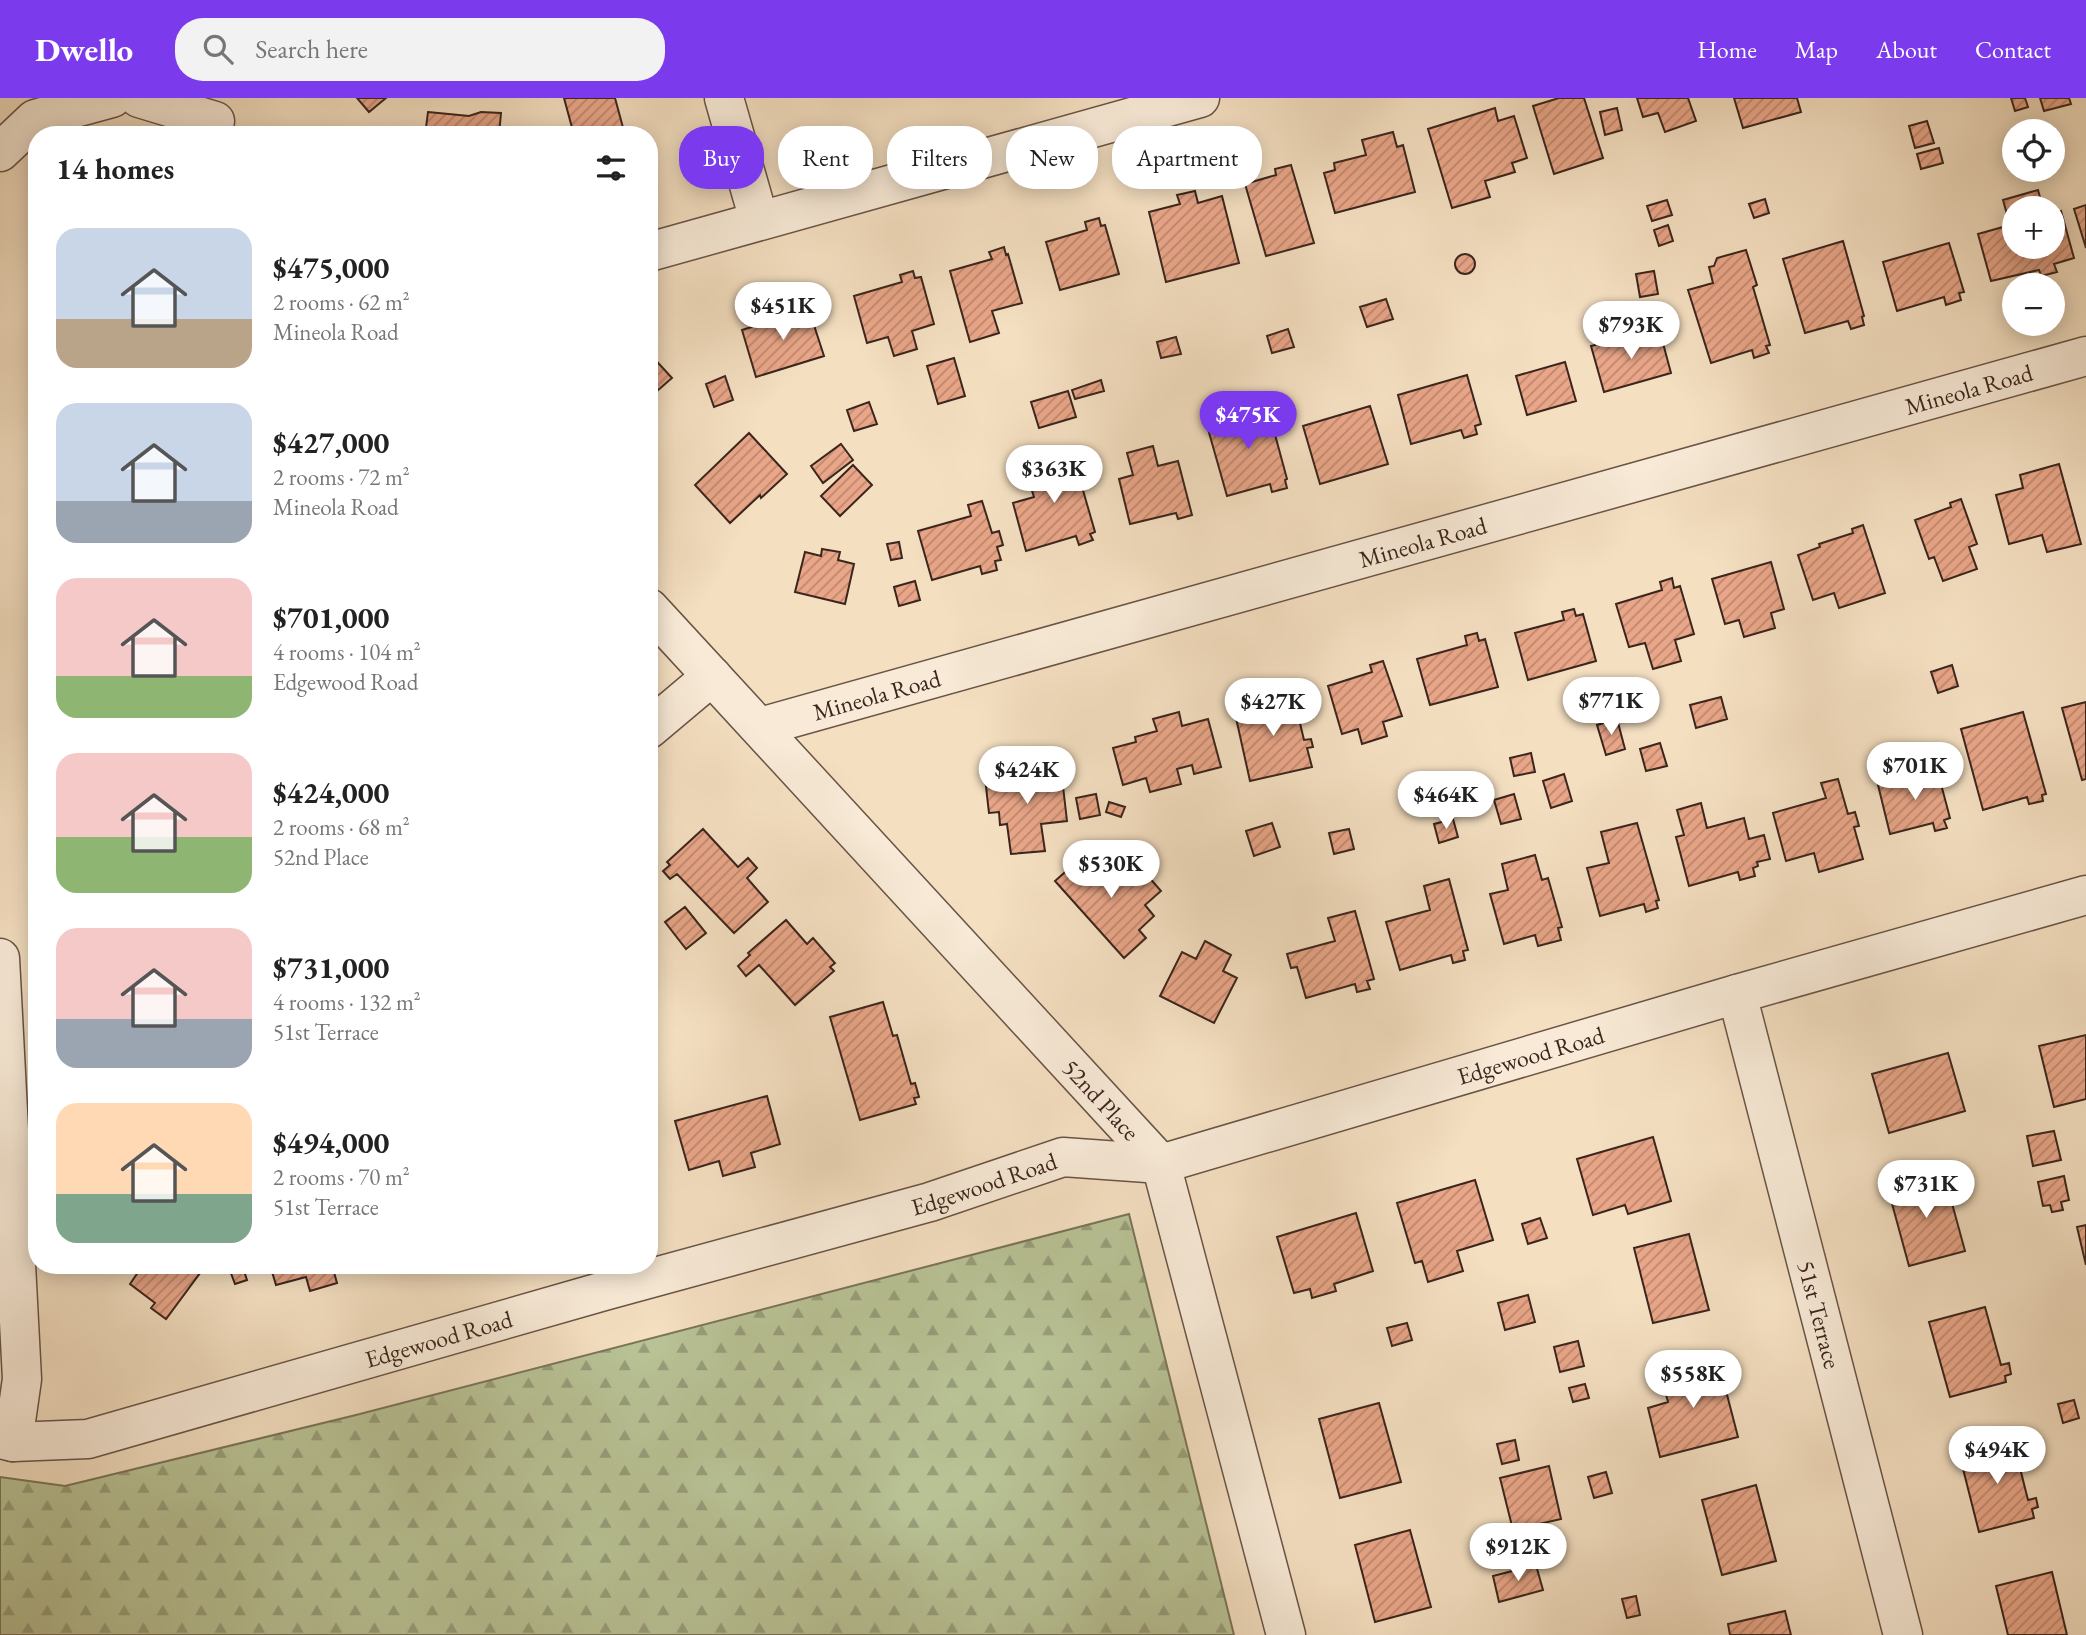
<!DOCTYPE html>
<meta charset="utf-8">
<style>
:root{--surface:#fff;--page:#f2f2f2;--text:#222;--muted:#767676;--accent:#7c3aed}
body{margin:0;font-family:"EB Garamond",serif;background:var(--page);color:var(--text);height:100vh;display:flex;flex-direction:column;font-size:26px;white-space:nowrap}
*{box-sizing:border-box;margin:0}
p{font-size:23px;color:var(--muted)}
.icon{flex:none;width:38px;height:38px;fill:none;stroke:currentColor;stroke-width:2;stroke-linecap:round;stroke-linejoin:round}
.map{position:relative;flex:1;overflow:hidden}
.sheet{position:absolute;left:28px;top:28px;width:630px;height:1148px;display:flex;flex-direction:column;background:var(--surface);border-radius:28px;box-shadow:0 4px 18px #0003}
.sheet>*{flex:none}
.top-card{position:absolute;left:679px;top:28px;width:665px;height:63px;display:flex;gap:14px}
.buttons{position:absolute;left:2002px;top:21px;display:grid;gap:14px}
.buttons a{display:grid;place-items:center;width:63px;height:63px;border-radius:50%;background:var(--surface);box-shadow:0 4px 18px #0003;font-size:35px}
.price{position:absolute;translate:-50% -60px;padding:0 16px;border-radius:24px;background:#fff;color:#222;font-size:23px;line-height:46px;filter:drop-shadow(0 2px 4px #0008)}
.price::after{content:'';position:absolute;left:50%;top:42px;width:21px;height:16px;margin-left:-10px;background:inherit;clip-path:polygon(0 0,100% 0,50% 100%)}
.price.on{background:var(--accent);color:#fff}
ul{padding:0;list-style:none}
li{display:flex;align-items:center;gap:21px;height:175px;padding:0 28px}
li span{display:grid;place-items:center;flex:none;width:196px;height:140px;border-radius:21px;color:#555}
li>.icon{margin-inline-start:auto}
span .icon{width:84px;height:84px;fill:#fffc;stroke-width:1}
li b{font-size:30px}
h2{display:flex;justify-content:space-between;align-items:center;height:84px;padding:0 28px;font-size:30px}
.pill{padding:0 24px;border-radius:28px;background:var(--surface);box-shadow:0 4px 18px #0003;font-size:24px;line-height:63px}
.pill.on{background:var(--accent);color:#fff}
header{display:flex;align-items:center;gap:42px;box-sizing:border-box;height:98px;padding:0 35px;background:var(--accent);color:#fff}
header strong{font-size:33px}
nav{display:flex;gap:38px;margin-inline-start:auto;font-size:24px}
.search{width:490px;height:63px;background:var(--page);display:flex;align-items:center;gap:18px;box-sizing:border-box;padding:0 24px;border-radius:28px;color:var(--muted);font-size:26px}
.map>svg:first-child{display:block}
.forest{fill:url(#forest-firs);stroke:#7a7459;stroke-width:2}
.building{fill:url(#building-hatch);stroke:#3b251d;stroke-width:2}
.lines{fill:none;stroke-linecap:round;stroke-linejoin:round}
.street-casing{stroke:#695446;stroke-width:41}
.street{stroke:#f8ead7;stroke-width:38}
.labels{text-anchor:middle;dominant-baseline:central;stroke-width:6;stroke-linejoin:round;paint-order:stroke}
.street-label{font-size:24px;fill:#3b251d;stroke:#f8ead7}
</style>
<header>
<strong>Dwello</strong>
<div class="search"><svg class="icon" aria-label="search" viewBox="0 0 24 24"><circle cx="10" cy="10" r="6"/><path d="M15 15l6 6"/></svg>Search here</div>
<nav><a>Home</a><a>Map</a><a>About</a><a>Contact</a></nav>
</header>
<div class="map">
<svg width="2086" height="1537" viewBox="0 0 2086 1537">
<defs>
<pattern id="forest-firs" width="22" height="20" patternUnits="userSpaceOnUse" patternTransform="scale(1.75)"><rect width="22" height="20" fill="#b8c295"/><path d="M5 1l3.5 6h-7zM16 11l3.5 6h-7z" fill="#979d79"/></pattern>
<pattern id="building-hatch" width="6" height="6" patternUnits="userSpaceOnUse" patternTransform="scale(1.75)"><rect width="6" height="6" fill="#e9a688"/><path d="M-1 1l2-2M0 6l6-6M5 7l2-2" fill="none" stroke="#be876f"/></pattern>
</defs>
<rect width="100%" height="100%" fill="#f4dfc1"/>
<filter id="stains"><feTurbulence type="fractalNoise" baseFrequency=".00286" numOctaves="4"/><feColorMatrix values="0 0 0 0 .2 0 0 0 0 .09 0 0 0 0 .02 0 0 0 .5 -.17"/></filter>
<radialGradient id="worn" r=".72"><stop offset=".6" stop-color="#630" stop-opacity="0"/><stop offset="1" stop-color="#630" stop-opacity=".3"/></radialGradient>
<path class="forest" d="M1129,1116L1234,1537H0V1379L65,1388L356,1317Z"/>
<path class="building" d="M357,0H386L369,14Z
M564,0H615L625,37H574Z
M1559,0H1584L1603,60L1554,76L1533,8Z
M1637,0H1688L1696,23L1665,34L1658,15L1643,19Z
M1734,0H1797L1801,14L1743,30Z
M2011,0H2025L2028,9L2015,13Z
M2040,0H2069L2071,6L2044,13Z
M1495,10L1498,23L1514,18L1527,60L1512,65L1515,74L1485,83L1490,99L1452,110L1428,31Z
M1617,10L1622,32L1605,37L1600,14Z
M428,14L469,18L481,14L501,15L499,37H425Z
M1927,23L1934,45L1915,50L1909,28Z
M1393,34L1397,49L1403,47L1415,94L1335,115L1324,75L1335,72L1334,65L1366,57L1362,42Z
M1939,50L1943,65L1921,71L1917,56Z
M1291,67L1314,145L1266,158L1245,86L1276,77L1275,71Z
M2038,92L2043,110H2014V149H2053V115L2061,113L2074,160L2054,166L2057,174L2041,178L2039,172L1991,183L1978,136L2010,127L2003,102Z
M1195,93L1198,105L1222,98L1239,165L1166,184L1149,114L1180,106L1177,97Z
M1765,101L1769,115L1754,120L1749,106Z
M1667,102L1672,117L1652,123L1647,108Z
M2086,107V150L2074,111Z
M1099,120L1101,128L1105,127L1119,176L1060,192L1046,144L1087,132L1085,124Z
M1668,127L1673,143L1659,148L1654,132Z
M1843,143L1864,218L1862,219L1864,227L1851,231L1848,223L1805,235L1783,161Z
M1949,145L1964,194L1959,195L1961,202L1946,207L1944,199L1897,213L1883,164Z
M1004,149L1006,157L1008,156L1022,205L992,213L999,235L970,244L950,173L992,161L989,154Z
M1746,152L1757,187L1753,189L1770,247L1766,248L1769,255L1754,260L1752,252L1711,265L1688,192L1713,185L1709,169L1714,168L1717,160Z
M1455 166a10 10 0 1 1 20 0a10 10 0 1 1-20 0Z
M913,173L915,180L921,179L934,226L912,233L917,251L894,258L888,239L867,245L854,198L902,184L900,177Z
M1654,173L1658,196L1640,199L1636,176Z
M1386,201L1393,221L1367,229L1360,209Z
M804,204L807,213L809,212L824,258L756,279L742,232L790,217L787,209Z
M1288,231L1294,249L1272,255L1267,238Z
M1660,234L1671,275L1604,294L1591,248L1612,243L1613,247Z
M1176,239L1181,256L1161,260L1157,244Z
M649,255L672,280L649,300Z
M954,260L965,298L938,306L927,268Z
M1565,264L1576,303L1527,317L1516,278Z
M1467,277L1481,326L1475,328L1477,336L1464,340L1461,332L1411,346L1398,297Z
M725,278L733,302L714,309L706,286Z
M1101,282L1104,293L1075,301L1072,292Z
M1068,293L1076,319L1039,330L1031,304Z
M869,304L877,326L854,333L847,312Z
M1267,307L1287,381L1285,382L1287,390L1272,394L1270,386L1227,398L1206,324Z
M1370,308L1388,366L1320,386L1303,328Z
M749,335L787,376L761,400L760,397L730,425L695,387Z
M841,346L853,362L823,385L811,368Z
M1153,348L1158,368L1178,363L1192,417L1178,421L1176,415L1130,426L1119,381L1133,377L1127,355Z
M1072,354L1095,434L1090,436L1093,442L1079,447L1076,438L1026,453L1013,405L1034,399L1024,368Z
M2059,366L2081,446L2047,454L2042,437L2009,446L1996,397L2023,390L2020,377Z
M853,367L872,387L840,418L821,398Z
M1961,401L1977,446L1969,449L1977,471L1943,483L1934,459L1929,461L1915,422L1951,409L1950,405Z
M982,403L992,435L999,433L1003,447L997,449L1001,462L995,463L997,472L982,476L980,468L932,482L918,433L971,418L968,407Z
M1863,427L1885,495L1839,510L1834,495L1813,502L1798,457L1820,449L1819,446L1853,435L1852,431Z
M899,444L902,460L891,462L887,446Z
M822,451L840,454L838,462L854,466L845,506L795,494L805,454L821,458Z
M1771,464L1784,511L1771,515L1775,530L1744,539L1739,522L1725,526L1712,481Z
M1672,480L1674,490L1680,488L1694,536L1675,542L1681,563L1653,571L1645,545L1629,549L1616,506L1662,492L1660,484Z
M915,483L920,502L899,508L894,489Z
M1574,511L1576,518L1583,516L1596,563L1528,582L1515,535L1564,522L1562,514Z
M1477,535L1479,543L1485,541L1498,589L1430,607L1417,561L1467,547L1465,538Z
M1383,563L1402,618L1383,624L1387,638L1362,646L1358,631L1342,636L1328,588L1372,574L1370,567Z
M1952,567L1958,588L1938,595L1931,574Z
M1287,588L1289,597L1293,596L1304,642L1311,641L1313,649L1307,650L1312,669L1250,683L1234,611L1280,601L1277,591Z
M1721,599L1727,621L1696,630L1690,607Z
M2086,604V681L2082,682L2062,610Z
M1179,614L1182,628L1208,621L1221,669L1194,676L1192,667L1177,671L1181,686L1150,694L1146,680L1123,687L1113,650L1136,644L1135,639L1157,633L1153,621Z
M2023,614L2046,696L2042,697L2043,703L2029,706L2027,699L1983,712L1961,631Z
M1617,621L1625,651L1606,657L1597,627Z
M1660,645L1667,668L1646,673L1640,651Z
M1531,655L1535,674L1514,678L1510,660Z
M1061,671L1067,723L1041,726L1045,753L1011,756L1007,726L1000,727L999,714L989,715L985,680Z
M1937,671L1950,720L1944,722L1947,730L1935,733L1933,725L1890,736L1878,687Z
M1564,676L1572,703L1551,710L1543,683Z
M1838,681L1848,716L1855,714L1859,728L1854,729L1863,761L1819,774L1814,755L1786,763L1773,715L1826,700L1821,685Z
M1096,696L1100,717L1080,721L1076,700Z
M1514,696L1521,721L1501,726L1494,702Z
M1109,704L1125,709L1121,719L1106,714Z
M1701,705L1707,730L1744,720L1749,741L1764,737L1770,761L1757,764L1758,768L1753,770L1755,778L1740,782L1738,774L1689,788L1676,739L1684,737L1677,712Z
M1453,721L1458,739L1439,745L1434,726Z
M1272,725L1280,749L1254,758L1246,733Z
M1637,725L1659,802L1656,803L1658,810L1646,814L1644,806L1600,818L1587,770L1609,765L1601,734Z
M703,731L738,769L748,760L757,770L747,780L768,804L734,835L677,776L670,781L663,773L670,767L667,764Z
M1349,731L1354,751L1334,756L1329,735Z
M1092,750L1120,780L1122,778L1126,782L1140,769L1161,793L1145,807L1154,818L1139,832L1146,840L1124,860L1055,783Z
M1535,757L1542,782L1548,780L1562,829L1558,830L1561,842L1538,848L1535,837L1504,846L1490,796L1508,792L1502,766Z
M1449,781L1468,852L1463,853L1465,862L1453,865L1451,857L1400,872L1386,824L1430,812L1424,788Z
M685,809L706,835L686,851L665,824Z
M1355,813L1374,881L1367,883L1370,891L1357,894L1355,886L1306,900L1297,869L1291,870L1287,856L1335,843L1328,820Z
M786,822L807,846L813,840L835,865L830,869L834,873L795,907L759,867L746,878L738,868L750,857L748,855Z
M1205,843L1231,857L1223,873L1237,880L1214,925L1160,898L1182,854L1196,861Z
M883,904L893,938L897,937L911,986L915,985L919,999L914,1000L916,1006L860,1022L830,919Z
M2086,937V1001L2054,1009L2039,948Z
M1948,955L1965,1013L1889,1035L1872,976Z
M767,998L780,1046L751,1055L755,1069L723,1078L719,1063L689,1072L675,1023Z
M2054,1033L2061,1062L2033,1068L2027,1038Z
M1653,1039L1671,1103L1628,1116L1625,1107L1593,1117L1577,1061Z
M1944,1076L1965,1153L1909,1168L1888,1091Z
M2064,1078L2069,1102L2061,1104L2063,1112L2052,1114L2050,1107L2043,1108L2038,1084Z
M1475,1082L1493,1142L1457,1153L1463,1173L1428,1184L1422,1163L1415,1165L1397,1105Z
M1356,1115L1373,1173L1334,1186L1336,1193L1312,1200L1310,1191L1294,1195L1277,1139Z
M1540,1120L1547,1140L1528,1146L1522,1126Z
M2086,1127V1167L2077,1129Z
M1689,1136L1709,1212L1653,1225L1634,1150Z
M143,1167H206L166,1221L151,1210L155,1205L130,1186Z
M237,1167H242L247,1182L235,1186L229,1170Z
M270,1167H332L337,1185L310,1193L306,1179L276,1187Z
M1528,1197L1535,1224L1505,1232L1498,1205Z
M1985,1209L2001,1267L2009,1265L2011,1276L2005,1278L2006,1284L1950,1299L1929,1224Z
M1407,1225L1412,1242L1392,1248L1387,1230Z
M1578,1243L1584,1268L1560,1274L1554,1249Z
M1718,1262L1738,1339L1660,1359L1648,1310L1668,1304L1661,1277Z
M1585,1286L1589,1300L1573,1304L1569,1290Z
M2074,1302L2079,1320L2063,1325L2058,1306Z
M1379,1305L1401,1384L1340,1400L1319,1321Z
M1515,1342L1519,1362L1502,1366L1497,1346Z
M2013,1342L2028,1402L2036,1400L2038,1409L2032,1411L2034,1420L1979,1434L1959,1355Z
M1549,1368L1561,1421L1513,1432L1500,1380Z
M1606,1374L1612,1395L1594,1400L1588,1379Z
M1756,1387L1776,1463L1722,1477L1702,1402Z
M1410,1432L1431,1509L1375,1524L1355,1447Z
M1536,1467L1543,1492L1499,1504L1493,1478Z
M2052,1474L2067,1537H2008L1996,1488Z
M1636,1498L1640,1517L1627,1520L1622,1501Z
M1785,1513L1791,1537H1730L1728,1526Z"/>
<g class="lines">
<g class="street-casing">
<g id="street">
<path d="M139,0L215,23"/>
<path d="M724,0L759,122"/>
<path d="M0,54L35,21L112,0"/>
<path d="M649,154L1200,0"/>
<path id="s1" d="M649,510L1161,1066L1286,1537"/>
<path id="s2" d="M760,629L2086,258"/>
<path d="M649,631L712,578"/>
<path d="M0,860L22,1281L13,1344"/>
<path id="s3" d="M1737,896L1903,1537"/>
<path id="s4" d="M0,1341L13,1344L88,1341L604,1193L930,1104L1063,1059L1161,1066L1737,896L2086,797"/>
</g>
</g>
<use href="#street" class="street"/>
</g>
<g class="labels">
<g class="street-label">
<text stroke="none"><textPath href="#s2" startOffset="1255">Mineola Road</textPath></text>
<text stroke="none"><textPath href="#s2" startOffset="688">Mineola Road</textPath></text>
<text stroke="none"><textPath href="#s2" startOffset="121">Mineola Road</textPath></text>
<text stroke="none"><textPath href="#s4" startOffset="1587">Edgewood Road</textPath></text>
<text stroke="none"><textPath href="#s1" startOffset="668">52nd Place</textPath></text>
<text stroke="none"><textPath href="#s4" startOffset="1020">Edgewood Road</textPath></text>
<text stroke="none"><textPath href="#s3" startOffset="331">51st Terrace</textPath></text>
<text stroke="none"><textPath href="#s4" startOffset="453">Edgewood Road</textPath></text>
</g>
</g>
<rect width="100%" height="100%" filter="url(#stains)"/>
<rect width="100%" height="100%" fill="url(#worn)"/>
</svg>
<div class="buttons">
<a><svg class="icon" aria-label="locate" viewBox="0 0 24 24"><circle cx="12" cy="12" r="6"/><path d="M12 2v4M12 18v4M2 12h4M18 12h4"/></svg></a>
<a>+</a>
<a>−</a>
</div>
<b class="price" style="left:783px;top:244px">$451K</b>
<b class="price" style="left:1631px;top:263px">$793K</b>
<b class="price on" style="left:1248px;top:353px">$475K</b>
<b class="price" style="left:1054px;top:407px">$363K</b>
<b class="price" style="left:1611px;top:639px">$771K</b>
<b class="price" style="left:1273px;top:640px">$427K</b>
<b class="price" style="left:1915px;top:704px">$701K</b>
<b class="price" style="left:1027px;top:708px">$424K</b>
<b class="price" style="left:1446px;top:733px">$464K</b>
<b class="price" style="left:1111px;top:802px">$530K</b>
<b class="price" style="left:1926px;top:1122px">$731K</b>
<b class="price" style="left:1693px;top:1312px">$558K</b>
<b class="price" style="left:1997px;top:1388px">$494K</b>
<b class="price" style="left:1518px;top:1485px">$912K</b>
<div class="top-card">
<a class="pill on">Buy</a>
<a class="pill">Rent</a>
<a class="pill">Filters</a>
<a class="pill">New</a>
<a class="pill">Apartment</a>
</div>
<section class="sheet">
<h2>14 homes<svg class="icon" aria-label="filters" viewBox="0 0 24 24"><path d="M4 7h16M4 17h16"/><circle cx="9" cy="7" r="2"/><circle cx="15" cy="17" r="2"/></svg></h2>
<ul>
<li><span style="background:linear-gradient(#c9d6e8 65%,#b9a48a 0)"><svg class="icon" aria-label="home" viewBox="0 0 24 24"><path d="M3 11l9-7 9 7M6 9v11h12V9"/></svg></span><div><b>$475,000</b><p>2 rooms · 62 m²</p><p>Mineola Road</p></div></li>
<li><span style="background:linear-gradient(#c9d6e8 70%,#9aa5b1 0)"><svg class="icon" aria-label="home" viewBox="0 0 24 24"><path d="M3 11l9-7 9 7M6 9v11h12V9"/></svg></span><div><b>$427,000</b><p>2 rooms · 72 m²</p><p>Mineola Road</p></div></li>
<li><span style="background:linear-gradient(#f6c9c9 70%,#8fb573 0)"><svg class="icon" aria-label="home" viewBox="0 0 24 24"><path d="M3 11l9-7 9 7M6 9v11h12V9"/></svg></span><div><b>$701,000</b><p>4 rooms · 104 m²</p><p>Edgewood Road</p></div></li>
<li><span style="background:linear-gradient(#f6c9c9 60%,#8fb573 0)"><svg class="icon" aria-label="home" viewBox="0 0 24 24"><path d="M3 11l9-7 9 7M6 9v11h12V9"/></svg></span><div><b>$424,000</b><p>2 rooms · 68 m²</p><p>52nd Place</p></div></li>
<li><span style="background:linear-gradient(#f6c9c9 65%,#9aa5b1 0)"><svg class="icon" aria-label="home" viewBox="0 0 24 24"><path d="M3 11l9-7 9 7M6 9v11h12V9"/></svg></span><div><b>$731,000</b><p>4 rooms · 132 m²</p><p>51st Terrace</p></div></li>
<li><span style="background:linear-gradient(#ffd9b3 65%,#7fa58c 0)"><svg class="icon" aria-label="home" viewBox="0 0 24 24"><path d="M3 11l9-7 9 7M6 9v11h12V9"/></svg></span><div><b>$494,000</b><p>2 rooms · 70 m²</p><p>51st Terrace</p></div></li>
</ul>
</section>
</div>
